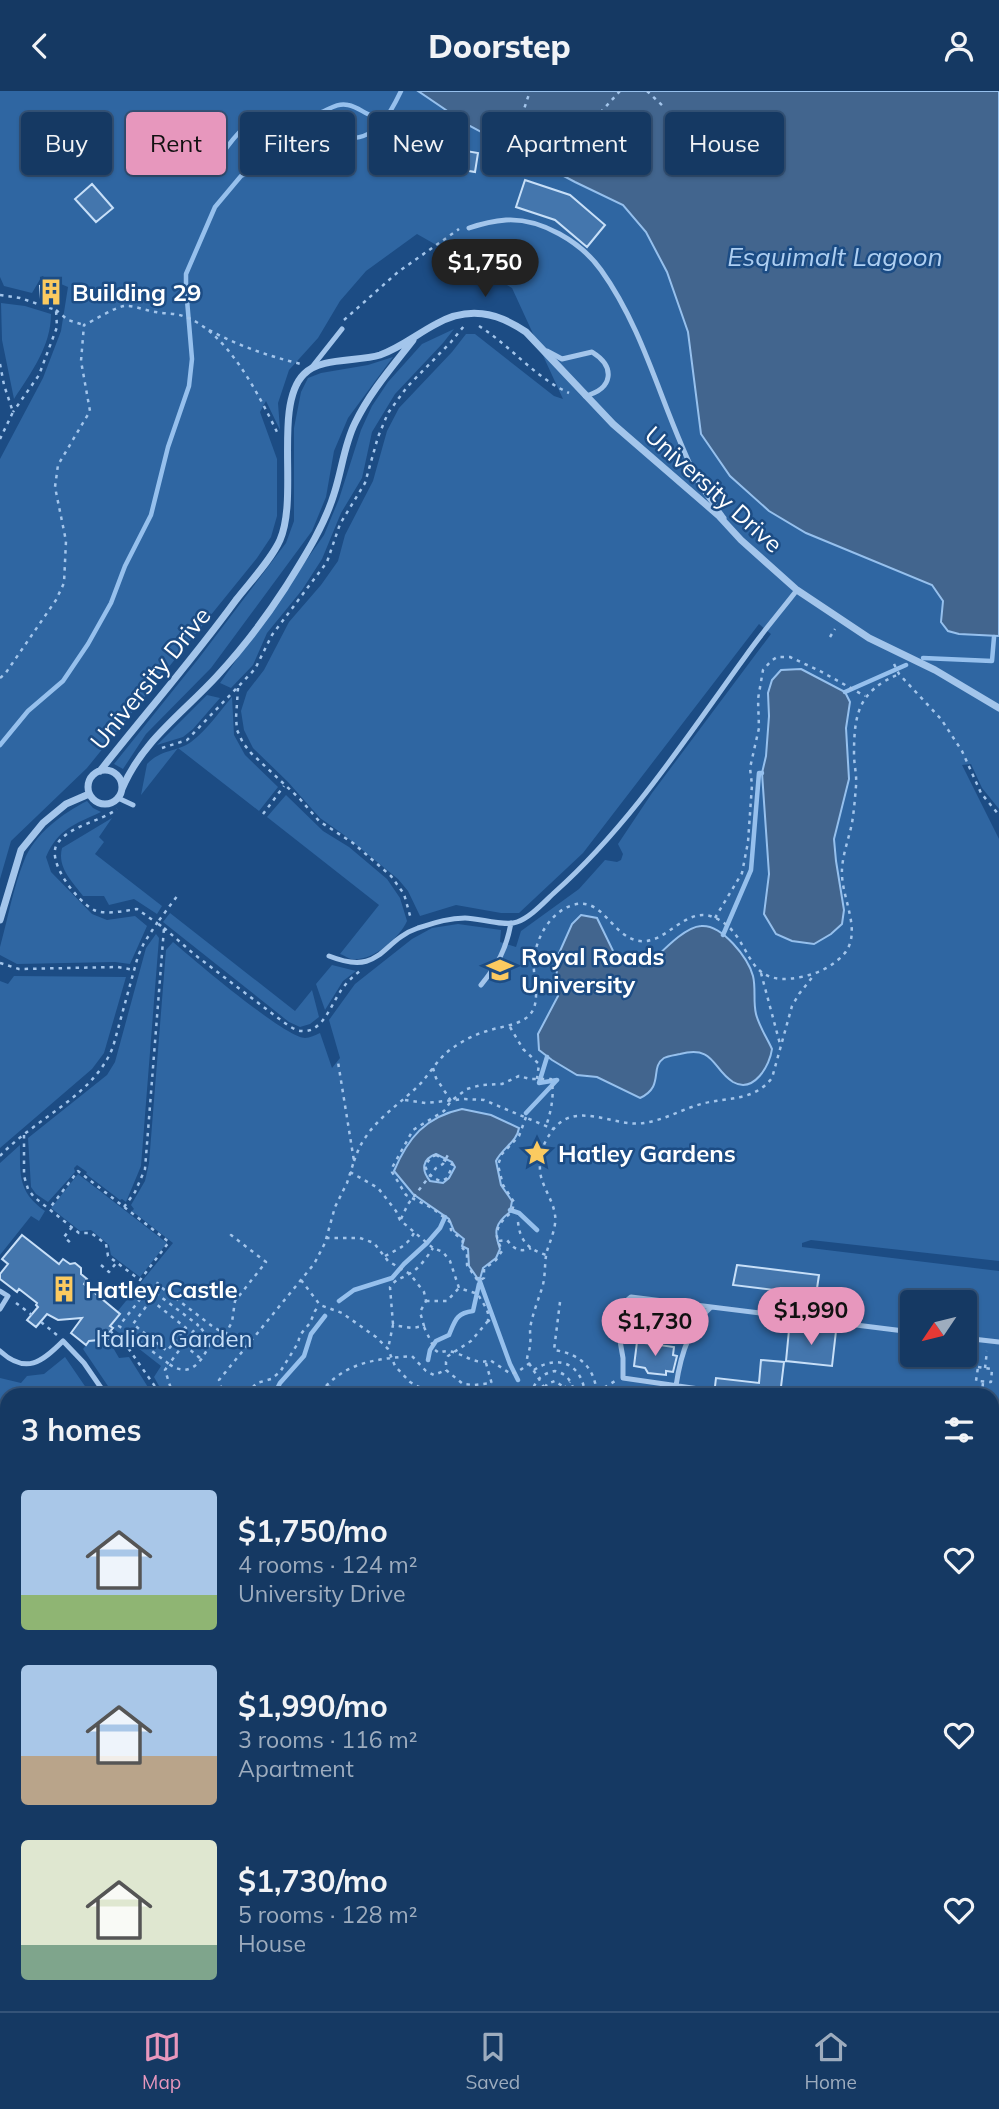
<!DOCTYPE html>
<meta charset="utf-8">
<style>
:root{--surface:#153963;--page:#1e4069;--text:#f1f3f6;--muted:#9dacbe;--line:#345378;--accent:#e797bd}
body{margin:0;font-family:Mulish,sans-serif;background:var(--page);color:var(--text);height:100vh;display:flex;flex-direction:column;font-size:26px;white-space:nowrap}
*{box-sizing:border-box;margin:0}
p{font-size:23px;color:var(--muted)}
.icon{flex:none;width:38px;height:38px;fill:none;stroke:currentColor;stroke-width:2;stroke-linecap:round;stroke-linejoin:round}
.map{position:relative;flex:1;overflow:hidden}
.details{position:absolute;left:0px;top:1297px;width:999px;height:625px;display:flex;flex-direction:column;background:var(--surface);border-radius:21px 21px 0 0;box-shadow:0 2px 5px #0004,0 0 0 2px var(--line)}
.details>*{flex:none}
.banner{position:absolute;left:21px;top:21px;width:957px;height:63px;display:flex;gap:14px}
.needle{width:46px;rotate:235deg}
.fabs{position:absolute;left:900px;top:1199px;display:grid;gap:14px}
.fabs a{display:grid;place-items:center;width:77px;height:77px;border-radius:7px;background:var(--surface);box-shadow:0 2px 5px #0004,0 0 0 2px var(--line);font-size:35px}
.price{position:absolute;translate:-50% -60px;padding:0 16px;border-radius:24px;background:var(--accent);color:#111;font-size:23px;line-height:46px;filter:drop-shadow(0 2px 4px #0008)}
.price::after{content:'';position:absolute;left:50%;top:42px;width:21px;height:16px;margin-left:-10px;background:inherit;clip-path:polygon(0 0,100% 0,50% 100%)}
.price.selected{background:#222;color:#fff}
ul{padding:0;list-style:none}
li{display:flex;align-items:center;gap:21px;height:175px;padding:0 21px}
li span{display:grid;place-items:center;flex:none;width:196px;height:140px;border-radius:7px;color:#555}
li>.icon{margin-inline-start:auto}
span .icon{width:84px;height:84px;fill:#fffc;stroke-width:1}
li b{font-size:30px}
h2{display:flex;justify-content:space-between;align-items:center;height:84px;padding:0 21px;font-size:30px}
.tag{padding:0 24px;border-radius:7px;background:var(--surface);box-shadow:0 2px 5px #0004,0 0 0 2px var(--line);font-size:24px;line-height:63px}
.tag.selected{background:var(--accent);color:#111}
header{display:flex;justify-content:space-between;align-items:center;height:91px;padding:0 21px;background:var(--surface);font-size:32px;font-weight:800}
.tabs{display:flex;justify-content:space-around;align-items:center;height:98px;border-top:2px solid var(--line);background:var(--surface);font-size:19px;color:var(--muted)}
.tabs a{display:grid;justify-items:center;gap:4px}
.tabs .selected{color:var(--accent)}
.map>svg:first-child{display:block}
.green{fill:#2f66a2;fill-rule:evenodd}
.water{fill:#42658e;stroke:#96c0ed;stroke-width:2;fill-rule:evenodd}
.pier{fill:#1c4c84}
.lines{fill:none;stroke-linecap:round;stroke-linejoin:round}
.stream{stroke:#96c0ed;stroke-width:4.5}
.building{fill:#4476ad;stroke:#c7dff8;stroke-width:2}
.path{stroke:#a3c5eb;stroke-width:2.5;stroke-dasharray:3.5 5;stroke-linecap:butt}
.lane{stroke:#a3c5eb;stroke-width:5}
.street{stroke:#a3c5eb;stroke-width:7}
.labels{text-anchor:middle;dominant-baseline:central;stroke-width:5;stroke-linejoin:round;paint-order:stroke}
.poi-label{font-size:24px;font-weight:bold;fill:#fff;stroke:#1c4c84;text-anchor:start}
.street-label{font-size:24px;fill:#fff;stroke:#1c4c84}
.park-label{font-size:24px;fill:#c7dff8;stroke:#1c4c84}
.water-label{font-size:26px;font-style:italic;fill:#aecff2;stroke:#1c4c84}
</style>
<header><svg class="icon" aria-label="back" viewBox="0 0 24 24"><path d="M15 5l-7 7 7 7"/></svg>Doorstep<svg class="icon" aria-label="person" viewBox="0 0 24 24"><circle cx="12" cy="8" r="4"/><path d="M4 21q1-7 8-7t8 7"/></svg></header>
<div class="map">
<svg width="999" height="1920" viewBox="0 0 999 1920">
<rect width="100%" height="100%" fill="#1c4c84"/>
<path class="green" d="M0,0H999V718L982,697L971,673L962,674L999,748V1170L811,1149L802,1152V1156L999,1180V1432L992,1431V1304H164L154,1286L161,1275L110,1235L117,1221L173,1152L132,1120L134,1118L131,1114L145,1090L149,1072L166,859L173,851C194,869 284,946 305,947C310,947 315,944 320,942L332,977L340,967L329,929L355,893L412,848L432,837L458,833L501,839L500,851L516,856L521,840L579,798L605,769L617,771L621,769L623,763L618,753L652,702L771,543L759,533L583,762L519,822H501L456,814L420,825L408,800L398,788L344,744L320,727L288,691L253,657L244,639L241,620L247,601L264,579L289,531L321,494L338,470L345,444L373,390L387,340L399,317L452,261L466,243H475L554,305L563,308L512,197L417,143L366,180L340,210L318,247L289,279L278,312L280,339L266,310L260,321L277,368V425L271,446L257,467L87,677L11,750L0,788V368L43,287L61,240L68,196L42,185L32,202L4,195L0,186ZM801,578L831,595L849,621L846,637L849,688L834,748L836,770L764,823L769,783L763,685L766,665L769,625L768,602L781,579ZM597,827L616,866L632,872L649,873L686,841L712,837C772,878 755,930 749,993C746,993 742,994 738,993C718,988 719,958 688,961C683,961 677,964 671,965C657,969 656,978 656,991L640,1007L596,986L577,984L539,960V943ZM912,1211H964V1264H912Z
M1,212L25,215L51,223C51,255 31,282 14,308L2,249Z
M454,238L443,252L395,303L372,341L362,387L341,422L322,468L302,499L267,542L253,574L231,597L220,592L324,444L339,408L361,339L372,315L388,291L422,253Z
M393,266L348,327L334,360L326,406L312,440L211,577L146,643L123,678L114,673L199,567L286,452L294,430V337L301,301L308,287L321,282L368,274Z
M207,604L220,607L193,638L183,646L157,654Z
M232,606L234,644L245,664L278,696L259,720L178,657L141,704L147,673C161,658 177,661 191,651C207,639 219,621 232,606Z
M286,704L323,740L349,756L387,788L400,807L407,830C399,848 372,871 351,868C350,868 341,863 340,863L379,814L267,726Z
M87,710L93,717L101,721C75,733 58,738 46,766L51,781L92,823L107,829L135,825L147,835L130,873L115,871L17,873L0,864V856C8,827 13,797 24,770C34,743 63,722 87,710Z
M112,727L99,746L104,751L95,763L162,815L157,823L134,808L109,814L104,805H83C72,790 57,777 62,757Z
M170,822L295,920L312,899L319,926L310,933L300,936L289,931L163,831Z
M156,843L159,847L141,1075L126,1111L122,1108L120,1109L86,1083L87,1081L77,1074L74,1077L75,1081L48,1111L36,1103L31,1096L28,1047L107,984L115,971L146,857Z
M332,874L356,880L343,890L325,919L316,893Z
M14,885L126,886L104,962L92,978L0,1057V890L8,893Z
M20,1054C20,1084 18,1101 45,1120L39,1130L31,1125L0,1164V1072Z
M78,1083L167,1152L140,1186L111,1164L109,1154L91,1139L80,1140L51,1117Z
M97,1241L102,1249L108,1248L119,1267L129,1266L151,1301H128L114,1304L83,1258Z
M65,1266L91,1304H7V1395L0,1390V1287L21,1292L27,1285L44,1283Z
M992,1469L999,1470V1542L992,1551Z
M0,1549L7,1550V1914L116,1915L112,1920H0Z
M999,1660V1920H285L280,1915L992,1914V1661Z
M144,1915H256L261,1920H141Z"/>
<path class="water" d="M418,0H999V545L959,543L948,540L941,531L943,510L932,494L806,442L769,420L730,385L701,343L688,241L667,181L646,141L623,114L575,91L468,34Z
M801,578L845,601L850,611L846,637L849,688L834,748L836,770L844,819L842,833L831,843L814,853L792,850L776,843L764,823L769,783L762,682L766,665L769,625L768,602L772,589L781,579Z
M581,824L597,827L616,866L632,872L649,873C661,862 684,836 701,835C722,833 748,867 753,885C756,897 753,911 756,923C759,935 767,947 772,958C770,974 754,1003 733,991C712,978 715,954 680,963C675,964 667,965 664,967C649,977 665,995 640,1007L597,986L577,984L552,969L539,959L538,943L558,905L556,869L572,833Z
M462,1018L491,1024L519,1037C517,1051 502,1057 496,1070L501,1094L512,1110L510,1121C494,1133 494,1141 500,1158L496,1167L483,1177L480,1188H478L469,1175L468,1158L462,1155L464,1148L454,1140L449,1128L413,1103L394,1080C408,1047 425,1026 462,1018ZM436,1063L452,1071L455,1076L449,1087L443,1092L430,1090C421,1079 422,1068 436,1063Z"/>
<path class="pier" d="M576,29L589,34L581,59L567,55L559,82L553,79L568,33L574,34Z"/>
<g class="lines">
<path class="stream" d="M220,66C235,44 249,25 279,23C291,22 305,26 317,23C327,20 337,11 348,14C364,17 369,31 388,23
M923,567L992,570L994,546
M845,601L906,574
M0,654L28,620L63,590L88,553L111,512L125,475L151,424L168,356L189,295L192,268L186,197V183L215,116L241,85L257,77L268,61C284,66 298,65 312,54C317,50 321,50 325,44C334,43 340,47 348,47C377,49 391,21 401,0
M723,844L751,779L759,682H762
M526,1022L557,989L539,992L547,966
M510,1119L519,1122L537,1139
M479,1188L510,1273L518,1289
M339,1210L354,1199L392,1187L404,1173L427,1152L440,1137L445,1126
M428,1269L430,1259L436,1250L449,1244C455,1230 456,1222 473,1220L479,1193
M274,1304L280,1292L304,1265L311,1243L325,1225"/>
</g>
<path class="building" d="M414,51L478,62L475,81L411,70Z
M525,89L570,104L605,134L587,156L555,129L516,116Z
M92,93L113,117L96,131L75,108Z
M60,193L61,207L41,208L40,195Z
M22,1144L59,1173L63,1168L70,1173L75,1172L81,1177V1183L87,1188L84,1193L120,1223L110,1235L113,1237L108,1243V1248L89,1250L86,1254L71,1242L82,1227L58,1229L47,1223L36,1236L27,1229L38,1216L36,1214L37,1212L19,1198L17,1201L0,1188V1183L8,1173L2,1168Z
M737,1174L819,1184L816,1204L733,1194Z
M816,1238L836,1240L832,1275L786,1270L789,1239L815,1242Z
M637,1251L674,1256L673,1264L677,1265L673,1281L666,1280V1284L648,1282L645,1277L634,1275Z
M761,1269L784,1271L780,1304H714L716,1287L759,1292Z"/>
<g class="lines">
<path class="path" d="M647,0L664,16
M589,34L620,0
M506,73L530,0
M0,204L20,207L56,219L57,236L39,284L13,321
M56,219L68,229L84,234
M344,229L398,181L459,138
M479,235C511,255 534,286 569,302
M209,239C239,255 268,265 301,273
M0,273L4,294L13,321L0,348
M830,546L835,538
M894,573L899,583L941,628L962,660L981,702L999,724
M0,587L5,583L56,509L64,492L66,450L55,396L58,374L90,320L81,270L84,234C95,229 113,217 124,215C133,214 147,220 156,221C165,223 175,222 183,225C226,239 258,302 277,341
M238,597L236,627L237,639L243,652L251,662L300,708L319,730L353,752L391,785L404,803L411,828
M162,657L187,649L255,578L272,544L327,471L340,433L365,392L378,346L388,322L407,296L451,251L464,235
M263,723L284,695
M715,827L742,782L748,751L752,694L750,677L759,637L758,608L763,579L771,570L777,566H790L820,580L865,605
M164,837L195,864L282,930C288,934 295,940 302,940C322,942 331,914 340,901C345,893 352,886 360,880
M0,872L19,878L118,876L134,879
M761,882L780,953
M510,936L523,958L539,973L537,988
M433,977L436,987L451,1010
M405,1009L426,1012L465,1008L484,1009L553,1038
M526,1026L519,1045L502,1063L498,1074L503,1094L514,1111C513,1127 499,1126 497,1142C496,1148 500,1154 502,1160L496,1169L484,1178V1187L478,1190L467,1174V1163L461,1155L463,1150L451,1139L450,1131L432,1117L406,1104L392,1081L393,1075L413,1039L444,1020L451,1010L467,998L481,994L502,993L519,985L530,988H551C555,1002 551,1021 546,1035
M24,1044V1085L28,1098L34,1106L79,1142H91L106,1153L108,1165L140,1189L169,1151L78,1080L49,1118
M436,1064L453,1074L447,1087L442,1090C434,1089 428,1083 425,1075L431,1066Z
M0,1065C35,1027 93,1006 113,956L138,865L144,852L157,832L137,818C124,820 105,824 94,819C78,811 46,771 57,753C70,734 100,731 117,718
M354,1070C357,1062 360,1054 365,1047C380,1024 404,1010 422,991C432,979 441,964 454,956C464,949 476,943 487,940C499,936 512,935 523,929C545,917 532,889 534,870C535,849 549,823 570,815C603,802 611,847 640,850C667,853 685,815 713,826C756,843 739,899 801,886C815,883 828,878 839,868C867,845 840,808 842,778C843,762 849,747 852,732C854,720 855,707 856,695C857,684 854,674 854,663C854,622 859,600 899,583
M350,1081L378,1097L396,1120L400,1129L433,1157L443,1161L450,1170L459,1197L478,1203C482,1212 490,1219 488,1229L491,1232
M124,1116L135,1101L145,1078L164,837L157,832L178,804
M401,1128L408,1113L436,1077L443,1073L449,1062
M518,1131C520,1150 528,1158 546,1164
M72,1136L64,1146L72,1153
M326,1147H360L374,1152L388,1170L410,1183L424,1201L426,1210L420,1221L424,1235L412,1237L393,1234L388,1258
M499,1150L507,1149C514,1158 520,1162 531,1157
M385,1165C398,1158 407,1155 414,1142
M101,1174L109,1181L117,1171
M301,1189L320,1214L342,1222L376,1246L388,1258L395,1275L410,1291L419,1296L446,1304
M158,1191L157,1193L212,1235L244,1255
M149,1197L198,1234L169,1273L119,1235Z
M151,1209L186,1237L167,1260L133,1233Z
M426,1210H447L459,1197
M560,1211L554,1259C580,1263 595,1276 597,1304
M16,1212L32,1224
M488,1230L471,1250L448,1265L446,1271V1279L463,1293L474,1294L492,1292
M41,1231L57,1244
M393,1233L390,1196C398,1186 399,1189 409,1183C419,1178 427,1166 433,1157
M424,1236L435,1259L439,1262C457,1254 472,1277 490,1269L511,1283L519,1280L530,1272
M110,1240L126,1254L161,1304
M225,1244L232,1231L235,1210L266,1171L231,1144L230,1146
M184,1254L200,1267
M486,1272L495,1304
M978,1276L992,1278L991,1291L976,1290Z
M985,1277L987,1260
M534,1279C559,1262 583,1274 585,1304
M326,1295C350,1270 379,1268 412,1265L426,1280L434,1284L446,1279
M597,1301L615,1290
M173,1304L165,1279L169,1273C189,1287 200,1273 209,1255L207,1245L200,1236
M228,1304L221,1296L219,1289L314,1173L325,1152L335,1116L347,1092L354,1070L338,971
M251,1304V1298L257,1292L271,1288L280,1281L298,1252L300,1244L310,1232L315,1220L319,1214
M304,1304L326,1295L363,1304
M531,1304C535,1290 540,1283 555,1280C568,1283 572,1291 575,1304
M541,1304L547,1293L555,1290L562,1295L565,1304
M549,1304L527,1269C527,1264 530,1259 530,1254C531,1249 530,1243 530,1238C532,1224 538,1210 542,1197C546,1185 544,1172 547,1160C550,1150 557,1135 555,1124C553,1108 541,1095 540,1079C539,1067 543,1052 550,1043C573,1006 613,1037 644,1032C665,1029 684,1017 705,1012C730,1006 754,1010 772,987L792,915L799,903L814,884
M558,1304L570,1291
M982,1304L983,1291
M992,1461L999,1462
M0,1693L7,1700
M992,1730L999,1729
M402,1914L407,1920
M530,1914V1920
M862,1914L867,1920
M247,1920L253,1914
M729,1920L753,1918L772,1920
M786,1920L814,1914
M998,1920L999,1919"/>
<path class="lane" d="M469,137C481,133 493,130 506,129C541,127 581,151 601,179C647,243 663,323 699,392C706,404 716,416 724,427
M547,260L562,268L592,261C616,276 613,298 585,305
M312,276L342,238
M118,707L133,714
M329,865C382,886 380,850 418,837C434,832 448,827 465,827C479,827 505,836 517,831C531,826 544,811 555,801C630,734 686,647 745,566C761,543 780,521 797,499
M481,894C498,873 506,859 511,832
M0,1200L8,1205L0,1218
M964,1247L999,1251
M0,1260C26,1284 42,1271 63,1250L84,1272L106,1304
M676,1295C680,1267 688,1236 710,1217
M706,1299L623,1287V1267L616,1227L618,1217L631,1206L912,1241
M992,1361L999,1362
M0,1398L7,1403
M0,1423L7,1414
M0,1514L3,1510"/>
<path class="street" d="M88 696a17 17 0 1 1 34 0a17 17 0 1 1-34 0Z
M100,680C145,623 193,568 236,509C250,491 271,469 280,449C299,405 273,314 304,283C320,266 358,271 380,264C400,257 417,243 436,233C468,215 497,221 526,241L613,333L718,424L741,449L797,499L869,547L935,579L999,617
M122,698C142,650 183,622 217,585C242,558 265,528 285,497C303,468 324,436 334,403C342,379 344,354 355,332C370,301 392,276 413,249
M0,829L21,759L43,732L66,713L89,703
M992,1573L999,1571
M86,1920L89,1914"/>
</g>
<defs>
<g id="building-bare" transform="scale(2.1)"><path d="M-4-6H4V6H1V3H-1V6H-4ZM-2.5-4.3h1.7v1.8h-1.7ZM.8-4.3h1.7v1.8H.8ZM-2.5-1h1.7V.8h-1.7ZM.8-1h1.7V.8H.8Z" fill="#fbca60" stroke="#1c4c84" stroke-width="2.5" paint-order="stroke"/></g>
<g id="university-bare" transform="scale(2.1)"><path d="M0-5L7-2L0 1L-7-2ZM-4 1L0 2.5L4 1V4Q0 6-4 4Z" fill="#fbca60" stroke="#1c4c84" stroke-width="2.5" paint-order="stroke"/></g>
<g id="sight-bare" transform="scale(2.1)"><path d="M0-6L1.8-2.2L6-1.7L2.9 1.2L3.7 5.4L0 3.3L-3.7 5.4L-2.9 1.2L-6-1.7L-1.8-2.2Z" fill="#fbca60" stroke="#1c4c84" stroke-width="2.5" paint-order="stroke"/></g>
</defs>
<g fill-rule="evenodd">
<use href="#building-bare" x="51" y="201"/>
<use href="#university-bare" x="500" y="879"/>
<use href="#sight-bare" x="537" y="1062"/>
<use href="#building-bare" x="64" y="1198"/>
</g>
<g class="labels">
<g class="poi-label">
<text x="72" y="201">Building 29</text>
<text x="521" y="865">Royal Roads<tspan x="521" dy="28">University</tspan></text>
<text x="558" y="1062">Hatley Gardens</text>
<text x="85" y="1198">Hatley Castle</text>
</g>
<g class="street-label">
<text transform="translate(714 398) rotate(42)">University Drive</text>
<text transform="translate(150 587) rotate(-51)">University Drive</text>
</g>
<g class="park-label">
<text x="174" y="1247">Italian Garden</text>
</g>
<g class="water-label">
<text x="835" y="165">Esquimalt Lagoon</text>
</g>
</g>
</svg>
<div class="fabs">
<a><svg class="needle" viewBox="-14 -14 28 28"><path d="M0-13l5 13h-10z" fill="#e53935"/><path d="M0 13l5-13h-10z" fill="#9dacbe"/></svg></a>
</div>
<b class="price selected" style="left:485px;top:208px">$1,750</b>
<b class="price" style="left:811px;top:1256px">$1,990</b>
<b class="price" style="left:655px;top:1267px">$1,730</b>
<div class="banner">
<a class="tag">Buy</a>
<a class="tag selected">Rent</a>
<a class="tag">Filters</a>
<a class="tag">New</a>
<a class="tag">Apartment</a>
<a class="tag">House</a>
</div>
<section class="details">
<h2>3 homes<svg class="icon" aria-label="filters" viewBox="0 0 24 24"><path d="M4 7h16M4 17h16"/><circle cx="9" cy="7" r="2"/><circle cx="15" cy="17" r="2"/></svg></h2>
<ul>
<li><span style="background:linear-gradient(#a9c7e8 75%,#8fb573 0)"><svg class="icon" aria-label="home" viewBox="0 0 24 24"><path d="M3 11l9-7 9 7M6 9v11h12V9"/></svg></span><div><b>$1,750/mo</b><p>4 rooms · 124 m²</p><p>University Drive</p></div><svg class="icon" aria-label="heart" viewBox="0 0 24 24"><path d="M12 20l-8-8c-3-5 5-10 8-4 3-6 11-1 8 4z"/></svg></li>
<li><span style="background:linear-gradient(#a9c7e8 65%,#b9a48a 0)"><svg class="icon" aria-label="home" viewBox="0 0 24 24"><path d="M3 11l9-7 9 7M6 9v11h12V9"/></svg></span><div><b>$1,990/mo</b><p>3 rooms · 116 m²</p><p>Apartment</p></div><svg class="icon" aria-label="heart" viewBox="0 0 24 24"><path d="M12 20l-8-8c-3-5 5-10 8-4 3-6 11-1 8 4z"/></svg></li>
<li><span style="background:linear-gradient(#dfe7d0 75%,#7fa58c 0)"><svg class="icon" aria-label="home" viewBox="0 0 24 24"><path d="M3 11l9-7 9 7M6 9v11h12V9"/></svg></span><div><b>$1,730/mo</b><p>5 rooms · 128 m²</p><p>House</p></div><svg class="icon" aria-label="heart" viewBox="0 0 24 24"><path d="M12 20l-8-8c-3-5 5-10 8-4 3-6 11-1 8 4z"/></svg></li>
</ul>
</section>
</div>
<nav class="tabs">
<a class="selected"><svg class="icon" aria-label="map" viewBox="0 0 24 24"><path d="M3 6l6-2 6 2 6-2v14l-6 2-6-2-6 2zM9 4v14M15 6v14"/></svg>Map</a>
<a><svg class="icon" aria-label="saved" viewBox="0 0 24 24"><path d="M7 4h10v16l-5-4-5 4z"/></svg>Saved</a>
<a><svg class="icon" aria-label="home" viewBox="0 0 24 24"><path d="M3 11l9-7 9 7M6 9v11h12V9"/></svg>Home</a>
</nav>
